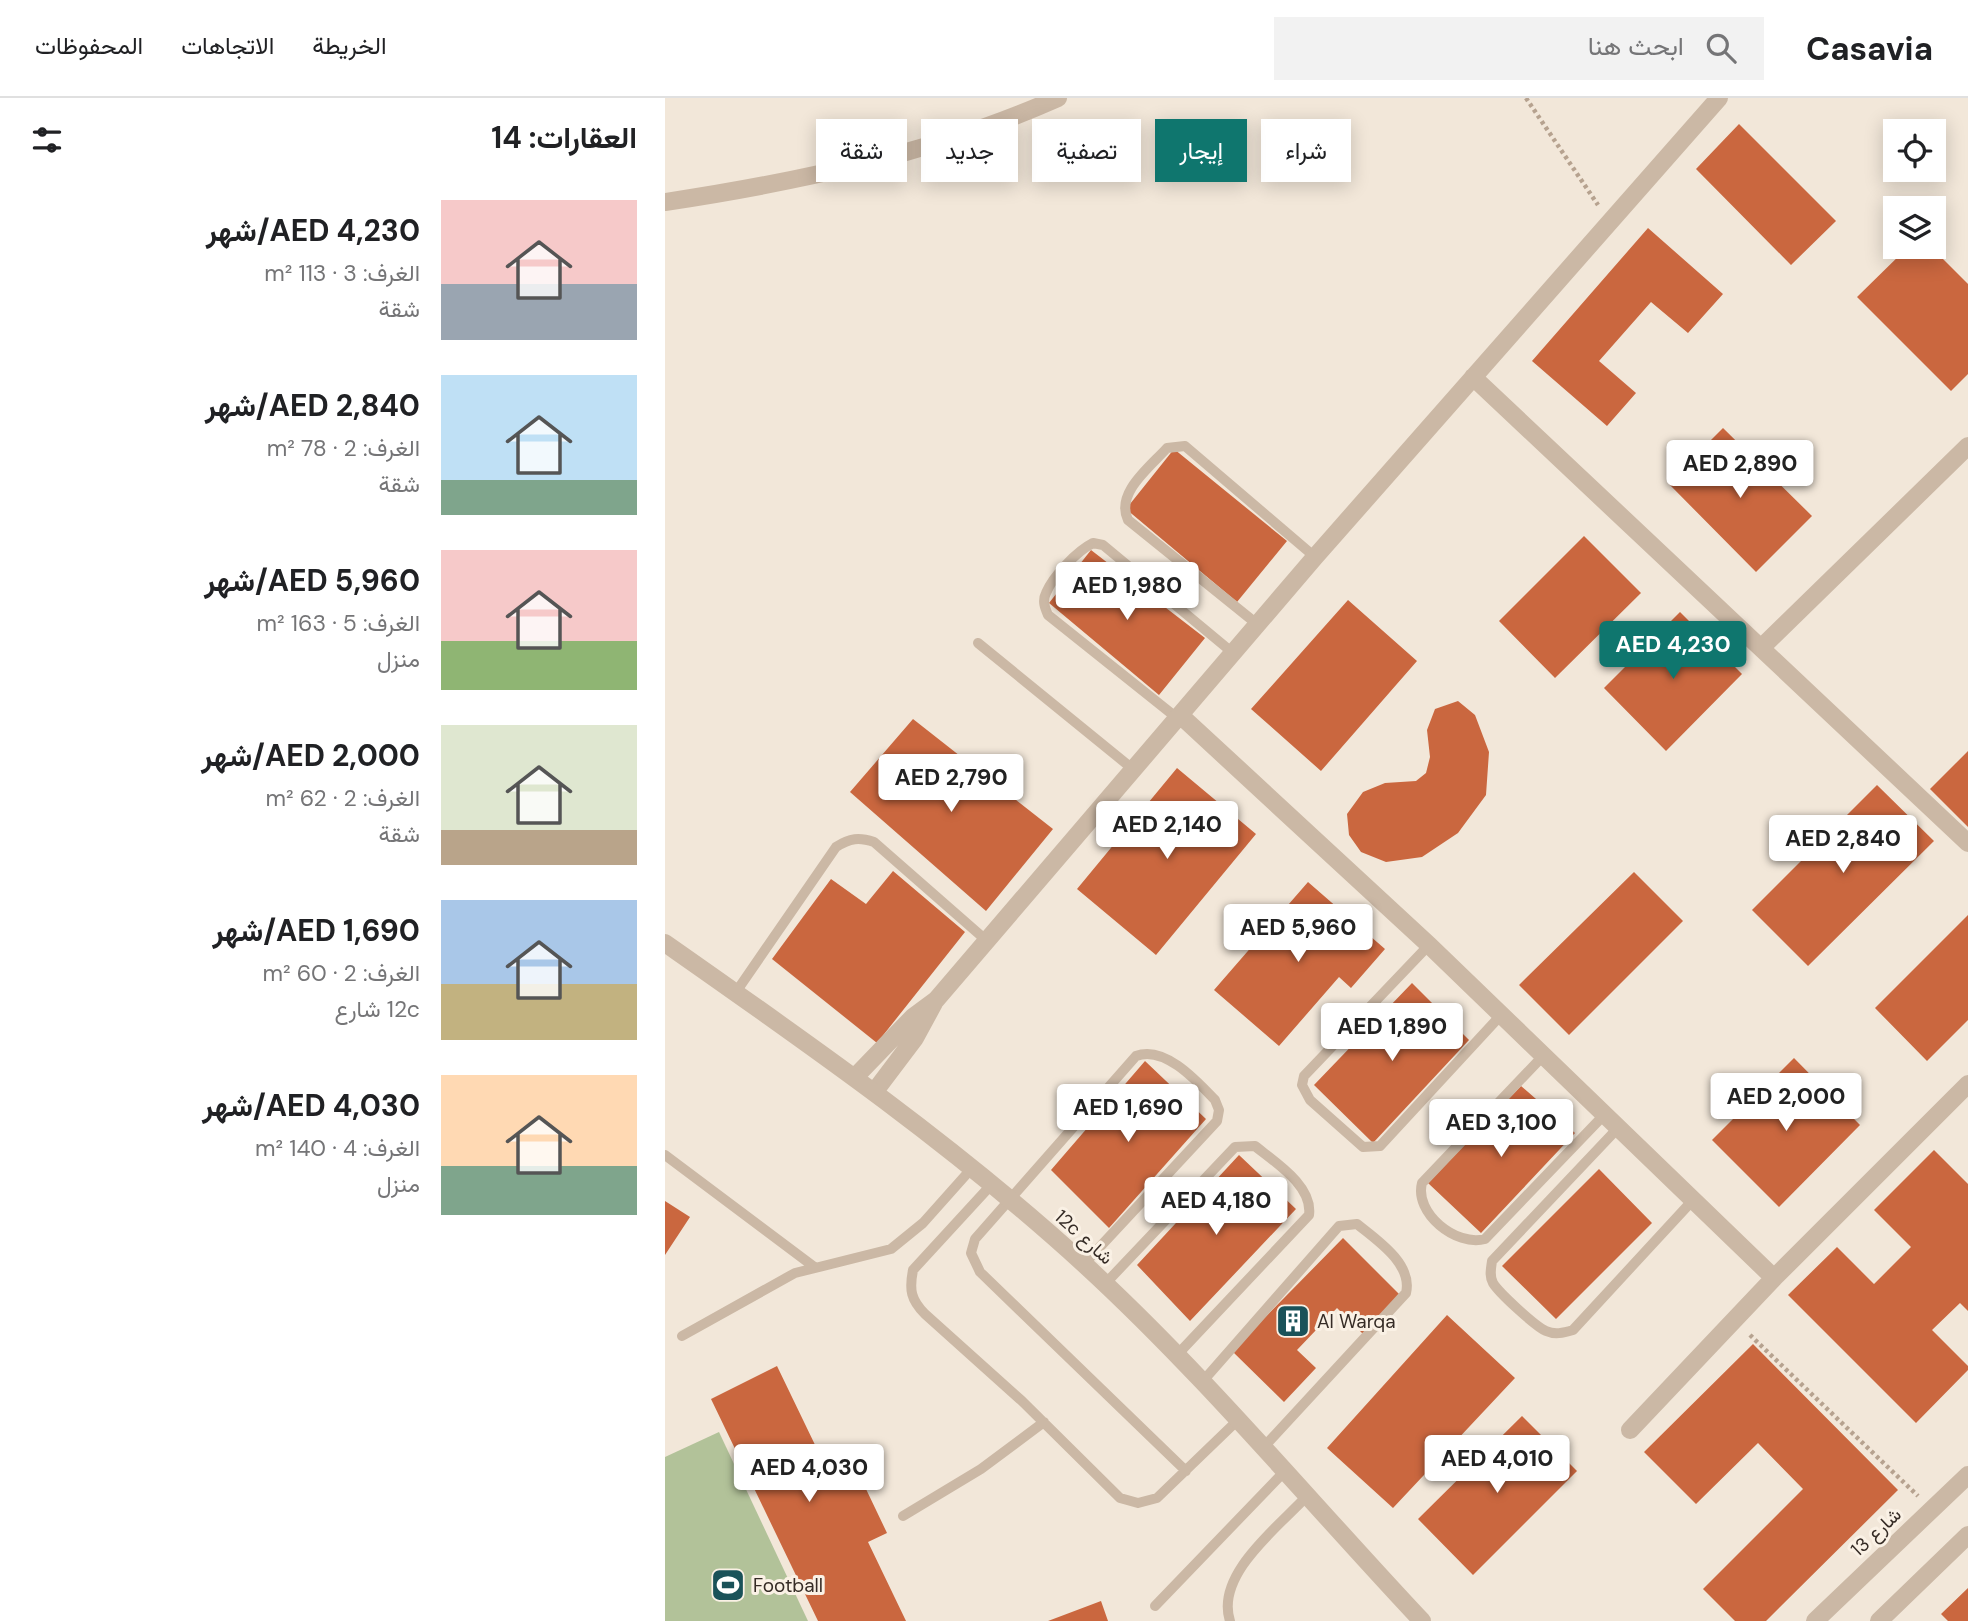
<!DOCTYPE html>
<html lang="ar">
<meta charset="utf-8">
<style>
:root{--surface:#fff;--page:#f2f2f2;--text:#202124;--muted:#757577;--line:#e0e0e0;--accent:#0f766e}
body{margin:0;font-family:"DM Sans",Vazirmatn,sans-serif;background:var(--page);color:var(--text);direction:rtl;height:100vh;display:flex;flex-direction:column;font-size:26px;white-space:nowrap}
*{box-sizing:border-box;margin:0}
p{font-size:23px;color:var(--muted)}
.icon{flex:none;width:38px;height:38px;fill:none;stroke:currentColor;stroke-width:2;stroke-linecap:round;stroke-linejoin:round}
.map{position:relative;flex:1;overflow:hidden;direction:ltr}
.drawer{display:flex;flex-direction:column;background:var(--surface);width:665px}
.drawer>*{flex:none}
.top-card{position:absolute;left:21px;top:21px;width:665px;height:63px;direction:rtl;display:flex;gap:14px}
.controls{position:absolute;left:1218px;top:21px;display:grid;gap:14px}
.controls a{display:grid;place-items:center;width:63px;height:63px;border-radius:0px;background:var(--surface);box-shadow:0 4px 18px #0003;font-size:35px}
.price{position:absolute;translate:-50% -60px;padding:0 16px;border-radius:7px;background:#fff;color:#222;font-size:23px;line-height:46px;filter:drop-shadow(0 2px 4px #0008)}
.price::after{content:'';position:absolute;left:50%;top:42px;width:21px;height:16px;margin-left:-10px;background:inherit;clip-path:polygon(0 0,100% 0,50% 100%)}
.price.current{background:var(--accent);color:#fff}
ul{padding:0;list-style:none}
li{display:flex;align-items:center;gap:21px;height:175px;padding:0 28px}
li span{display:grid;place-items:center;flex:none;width:196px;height:140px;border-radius:0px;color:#555}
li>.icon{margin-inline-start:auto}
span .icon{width:84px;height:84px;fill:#fffc;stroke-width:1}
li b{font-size:30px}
h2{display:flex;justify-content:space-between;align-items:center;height:84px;padding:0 28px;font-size:30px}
.chip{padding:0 24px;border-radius:0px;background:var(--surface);box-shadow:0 4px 18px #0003;font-size:24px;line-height:63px}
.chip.current{background:var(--accent);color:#fff}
header{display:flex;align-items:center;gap:42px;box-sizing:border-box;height:98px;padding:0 35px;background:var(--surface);border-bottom:2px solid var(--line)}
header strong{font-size:33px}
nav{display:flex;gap:38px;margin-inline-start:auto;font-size:24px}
.search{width:490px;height:63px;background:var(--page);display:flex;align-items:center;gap:18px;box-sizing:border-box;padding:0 24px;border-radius:0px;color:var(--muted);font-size:26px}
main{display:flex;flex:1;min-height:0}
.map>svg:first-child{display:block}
.garden{fill:#b2c299}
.building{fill:#ca673f}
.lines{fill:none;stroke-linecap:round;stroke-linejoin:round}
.path{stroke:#b6a28f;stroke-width:4.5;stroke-dasharray:3.5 3.5;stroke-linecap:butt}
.service{stroke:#cbb8a5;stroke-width:10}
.minor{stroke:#cbb8a5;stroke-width:18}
.tertiary{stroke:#cbb8a5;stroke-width:18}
.labels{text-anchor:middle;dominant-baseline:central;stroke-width:6;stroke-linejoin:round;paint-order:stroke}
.street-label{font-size:19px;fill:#362c26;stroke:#faf1e5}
.poi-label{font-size:19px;fill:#362c26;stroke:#faf1e5;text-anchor:start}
</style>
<header>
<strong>Casavia</strong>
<div class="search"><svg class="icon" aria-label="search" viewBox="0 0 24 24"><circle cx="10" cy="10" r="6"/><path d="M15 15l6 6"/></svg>ابحث هنا</div>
<nav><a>الخريطة</a><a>الاتجاهات</a><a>المحفوظات</a></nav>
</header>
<main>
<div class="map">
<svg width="1303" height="1523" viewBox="0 0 1303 1523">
<rect width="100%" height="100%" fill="#f2e7d9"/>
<path class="garden" d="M54,1334L143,1523H0V1359Z"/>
<path class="building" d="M1074,26L1171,123L1126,167L1031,71Z
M983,130L1058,196L1023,235L986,204L934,263L971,295L942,328L867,263Z
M1243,149H1266L1303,186V276L1286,293L1192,199Z
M1058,330L1147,418L1091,474L1003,385Z
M509,351L622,443L572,504L461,411Z
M919,438L976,495L890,580L834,523Z
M426,452L540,540L494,597L384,505Z
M683,502L752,563L656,673L586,611Z
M1015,514L1077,576L1001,653L939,590Z
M793,603L810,617L824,654L821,697L793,735L757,759L721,764L696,754L684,737L682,716L698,694L720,685L751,683L761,675L765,659L762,632L770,611Z
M248,621L388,731L321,813L185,694Z
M1303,653V729L1265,691Z
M512,670L591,736L491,857L412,791Z
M1212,687L1269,743L1143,868L1087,812Z
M228,773L300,834L212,945L107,861L166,781L201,806Z
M969,774L1018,823L904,937L854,887Z
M643,784L720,851L686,890L674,879L614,948L549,892Z
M1303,817V922L1262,963L1210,910Z
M747,885L804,942L708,1045L649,987Z
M1129,960L1195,1027L1114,1109L1047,1042Z
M480,963L541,1021L444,1130L386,1072Z
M856,988L910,1035L816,1135L763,1085Z
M1269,1052L1303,1086V1213L1295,1205L1267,1232L1303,1268V1272L1251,1325L1123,1197L1172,1149L1209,1186L1246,1149L1209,1112Z
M574,1057L631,1111L525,1223L472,1167Z
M934,1071L987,1125L891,1221L837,1168Z
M0,1103L25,1119L0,1157Z
M678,1140L735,1197L698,1236L672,1210L632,1252L651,1270L619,1304L567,1253Z
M782,1217L850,1280L728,1410L662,1350Z
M1088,1246L1233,1392L1101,1523H1070L1038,1491L1138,1391L1093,1345L1031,1406L979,1354Z
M112,1268L166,1380L190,1368L222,1435L203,1444L241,1523H153L46,1301Z
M857,1318L912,1373L808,1477L753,1421Z
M1303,1490V1523H1283L1276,1516Z
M436,1503L443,1523H383Z"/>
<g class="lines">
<path class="path" d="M861,0L933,107
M1085,1237L1253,1398"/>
<path class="service" d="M592,526L463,422C450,395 485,369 502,350L520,348L650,459
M313,545L469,672
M512,620L383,517C380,510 377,503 381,495C388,478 412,453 428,445L438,447L568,555
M764,847L639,978L637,987L645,1002L698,1049L715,1048L836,917
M71,894L171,749C185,740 194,739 209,744L322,843
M878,958L757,1085C749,1115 791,1149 820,1141L939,1017
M953,1030L827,1163C826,1171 824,1178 828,1185C834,1195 870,1228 881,1233C890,1237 898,1235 908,1232L1028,1102
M0,1057L148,1168
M327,1086L248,1172C244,1192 246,1202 260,1216L357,1303L455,1400L473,1405L492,1400L574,1321
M419,1166L552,1023L554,1012L550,1002C531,982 499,947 471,958L310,1141L306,1155L315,1174L521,1373
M440,1186L570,1049L590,1048C611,1065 648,1088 644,1117L512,1257
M17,1238L130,1175L226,1151L258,1125L307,1070
M538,1283L674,1128L692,1126C712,1142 748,1166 741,1195L598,1350
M238,1418L316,1371L379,1324
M490,1508L619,1374
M565,1523C550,1477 612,1430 641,1399"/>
<path class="minor" d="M808,279L1303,745
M1097,549L1303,348
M515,617L764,847L1109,1180
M190,979L248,919L271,902L650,459L1054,0
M210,993L250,940L269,905
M965,1332L1109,1180L1303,986"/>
<path class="tertiary" d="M0,104C133,84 269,55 393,0
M0,845C144,946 289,1047 419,1166C540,1277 645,1404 757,1523
M1150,1523L1303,1377
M1214,1523L1303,1437"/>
</g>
<defs>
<g id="building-square" transform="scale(1.75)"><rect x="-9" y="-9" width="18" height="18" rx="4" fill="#1a5259" stroke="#faf1e5"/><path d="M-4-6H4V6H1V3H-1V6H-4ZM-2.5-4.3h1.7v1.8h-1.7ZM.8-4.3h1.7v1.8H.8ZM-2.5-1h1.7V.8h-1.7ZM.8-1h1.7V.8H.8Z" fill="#fff"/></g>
<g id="stadium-square" transform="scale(1.75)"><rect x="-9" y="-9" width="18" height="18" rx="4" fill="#1a5259" stroke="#faf1e5"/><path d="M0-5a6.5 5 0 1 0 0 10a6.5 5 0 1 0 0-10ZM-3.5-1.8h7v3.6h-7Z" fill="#fff"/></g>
</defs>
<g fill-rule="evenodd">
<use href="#building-square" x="628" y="1223"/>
<use href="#stadium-square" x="63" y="1487"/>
</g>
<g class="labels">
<g class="street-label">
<text transform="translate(419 1139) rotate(42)">12c شارع</text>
<text transform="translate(1211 1434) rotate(-43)">شارع 13</text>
</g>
<g class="poi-label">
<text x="652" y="1223">Al Warqa</text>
<text x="88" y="1487">Football</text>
</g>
</g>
</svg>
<div class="controls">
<a><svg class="icon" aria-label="locate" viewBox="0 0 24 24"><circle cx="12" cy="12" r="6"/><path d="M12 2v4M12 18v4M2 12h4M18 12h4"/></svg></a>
<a><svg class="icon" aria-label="layers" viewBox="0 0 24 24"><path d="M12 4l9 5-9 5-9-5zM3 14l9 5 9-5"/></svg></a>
</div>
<b class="price" style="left:1075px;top:402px">AED 2,890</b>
<b class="price" style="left:462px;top:524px">AED 1,980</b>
<b class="price current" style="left:1008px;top:583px">AED 4,230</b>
<b class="price" style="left:286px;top:716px">AED 2,790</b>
<b class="price" style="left:502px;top:763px">AED 2,140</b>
<b class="price" style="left:1178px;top:777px">AED 2,840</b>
<b class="price" style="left:633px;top:866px">AED 5,960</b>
<b class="price" style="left:727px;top:965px">AED 1,890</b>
<b class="price" style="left:1121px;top:1035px">AED 2,000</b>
<b class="price" style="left:463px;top:1046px">AED 1,690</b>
<b class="price" style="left:836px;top:1061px">AED 3,100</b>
<b class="price" style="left:551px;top:1139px">AED 4,180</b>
<b class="price" style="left:832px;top:1397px">AED 4,010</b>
<b class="price" style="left:144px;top:1406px">AED 4,030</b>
<div class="top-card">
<a class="chip">شراء</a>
<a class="chip current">إيجار</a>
<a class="chip">تصفية</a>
<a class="chip">جديد</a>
<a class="chip">شقة</a>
</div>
</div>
<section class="drawer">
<h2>العقارات: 14<svg class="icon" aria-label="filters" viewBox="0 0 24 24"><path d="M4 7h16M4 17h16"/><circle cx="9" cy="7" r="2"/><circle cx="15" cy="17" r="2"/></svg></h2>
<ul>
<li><span style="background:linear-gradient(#f6c9c9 60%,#9aa5b1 0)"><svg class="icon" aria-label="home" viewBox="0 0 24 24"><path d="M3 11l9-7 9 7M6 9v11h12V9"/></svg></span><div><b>AED 4,230/شهر</b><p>الغرف: 3 · 113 m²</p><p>شقة</p></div></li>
<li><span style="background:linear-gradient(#bfe0f5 75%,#7fa58c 0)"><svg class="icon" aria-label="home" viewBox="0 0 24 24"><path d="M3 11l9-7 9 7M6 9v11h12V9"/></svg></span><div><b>AED 2,840/شهر</b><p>الغرف: 2 · 78 m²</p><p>شقة</p></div></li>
<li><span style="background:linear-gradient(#f6c9c9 65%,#8fb573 0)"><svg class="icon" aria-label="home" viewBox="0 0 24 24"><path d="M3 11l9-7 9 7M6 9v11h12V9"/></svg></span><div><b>AED 5,960/شهر</b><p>الغرف: 5 · 163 m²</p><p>منزل</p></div></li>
<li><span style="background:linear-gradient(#dfe7d0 75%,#b9a48a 0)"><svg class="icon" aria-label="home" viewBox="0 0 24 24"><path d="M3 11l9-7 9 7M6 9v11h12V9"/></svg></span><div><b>AED 2,000/شهر</b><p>الغرف: 2 · 62 m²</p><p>شقة</p></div></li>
<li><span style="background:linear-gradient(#a9c7e8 60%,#c2b280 0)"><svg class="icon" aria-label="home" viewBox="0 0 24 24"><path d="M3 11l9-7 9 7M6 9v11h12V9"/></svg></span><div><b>AED 1,690/شهر</b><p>الغرف: 2 · 60 m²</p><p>12c شارع</p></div></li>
<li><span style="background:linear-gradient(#ffd9b3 65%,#7fa58c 0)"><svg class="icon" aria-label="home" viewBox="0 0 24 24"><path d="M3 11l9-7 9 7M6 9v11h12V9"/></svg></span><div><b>AED 4,030/شهر</b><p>الغرف: 4 · 140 m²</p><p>منزل</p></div></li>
</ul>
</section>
</main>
